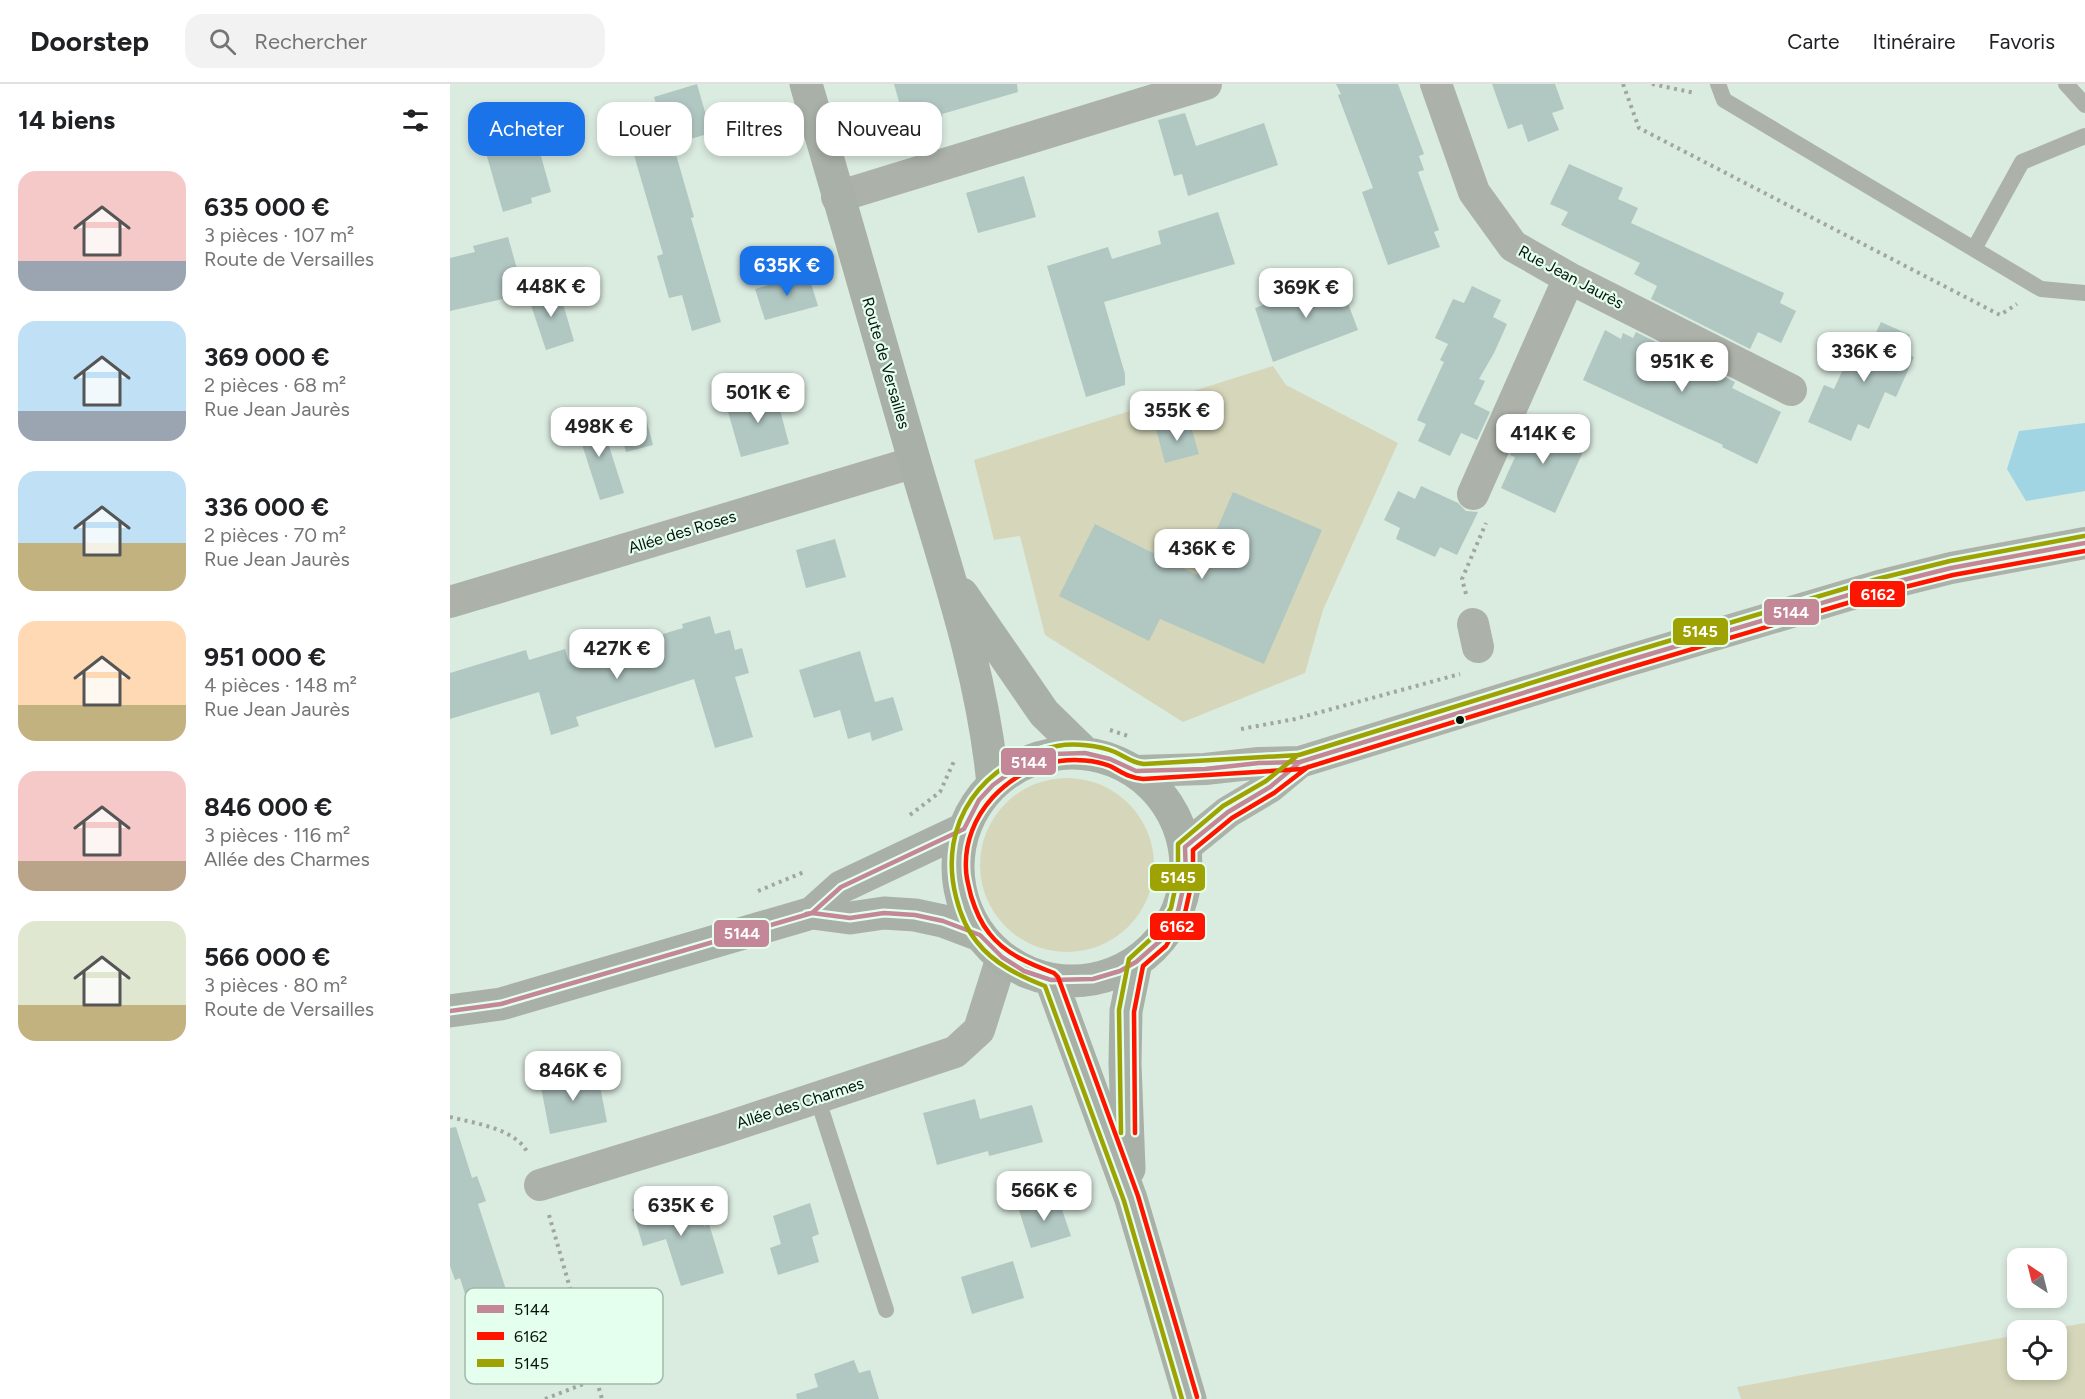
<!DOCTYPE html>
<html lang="fr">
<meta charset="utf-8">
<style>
:root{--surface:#fff;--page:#f2f2f2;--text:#202124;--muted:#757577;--line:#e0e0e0;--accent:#1a73e8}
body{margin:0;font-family:Figtree,sans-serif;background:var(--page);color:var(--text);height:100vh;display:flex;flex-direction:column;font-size:22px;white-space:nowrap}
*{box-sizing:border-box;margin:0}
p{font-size:20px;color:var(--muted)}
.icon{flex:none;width:33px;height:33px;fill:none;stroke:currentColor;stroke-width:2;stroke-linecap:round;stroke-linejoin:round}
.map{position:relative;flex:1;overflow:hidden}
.details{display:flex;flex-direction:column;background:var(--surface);width:450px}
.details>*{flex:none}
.banner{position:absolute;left:18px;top:18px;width:570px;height:54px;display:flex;gap:12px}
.needle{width:39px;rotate:325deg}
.fabs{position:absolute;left:1557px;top:1164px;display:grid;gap:12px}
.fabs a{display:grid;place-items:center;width:60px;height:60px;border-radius:12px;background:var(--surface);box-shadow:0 3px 9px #0003;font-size:30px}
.price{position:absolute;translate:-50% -51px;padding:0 14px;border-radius:12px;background:#fff;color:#222;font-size:20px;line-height:39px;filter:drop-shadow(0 2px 3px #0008)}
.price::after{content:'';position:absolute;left:50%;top:36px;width:18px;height:14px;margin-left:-9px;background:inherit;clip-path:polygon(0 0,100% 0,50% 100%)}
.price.selected{background:var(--accent);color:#fff}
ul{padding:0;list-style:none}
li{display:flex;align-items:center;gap:18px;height:150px;padding:0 18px}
li span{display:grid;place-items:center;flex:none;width:168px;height:120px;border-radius:18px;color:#555}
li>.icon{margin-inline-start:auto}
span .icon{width:72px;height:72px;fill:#fffc;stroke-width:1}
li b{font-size:26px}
h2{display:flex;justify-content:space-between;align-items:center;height:72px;padding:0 18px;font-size:26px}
.chip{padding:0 21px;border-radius:18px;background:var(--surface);box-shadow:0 3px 9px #0003;font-size:21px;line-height:54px}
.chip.selected{background:var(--accent);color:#fff}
header{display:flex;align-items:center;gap:36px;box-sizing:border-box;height:84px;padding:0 30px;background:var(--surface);border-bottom:2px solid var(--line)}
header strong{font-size:28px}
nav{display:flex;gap:33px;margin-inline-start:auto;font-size:21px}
.search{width:420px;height:54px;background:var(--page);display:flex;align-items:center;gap:15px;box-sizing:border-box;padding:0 21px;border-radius:18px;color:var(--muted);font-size:22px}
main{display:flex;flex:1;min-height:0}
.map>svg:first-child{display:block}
.green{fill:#d6d7ba}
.water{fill:#a1d5e3}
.building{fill:#b1c7c1}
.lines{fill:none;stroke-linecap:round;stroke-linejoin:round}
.path{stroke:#a0a79f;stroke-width:4;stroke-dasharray:3 4.5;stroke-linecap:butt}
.service{stroke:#acb2a9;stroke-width:16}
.minor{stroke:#acb2a9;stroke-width:32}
.secondary{stroke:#a9b0a7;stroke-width:33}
.bus-1-casing{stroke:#e4ffee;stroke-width:9}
.bus-2-casing{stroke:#e4ffee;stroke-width:9}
.bus-3-casing{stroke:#e4ffee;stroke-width:9}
.bus-1{stroke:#c48797;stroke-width:4.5}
.bus-2{stroke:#ff1400;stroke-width:4.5}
.bus-3{stroke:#9fa203;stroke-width:4.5}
.bus-dot{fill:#07120b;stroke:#e4ffee;stroke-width:2}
.labels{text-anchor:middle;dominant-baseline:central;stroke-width:4.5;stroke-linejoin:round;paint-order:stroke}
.street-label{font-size:16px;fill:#07120b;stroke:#e4ffee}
.key{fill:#e4ffee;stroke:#a2b8aa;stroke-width:1.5}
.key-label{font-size:16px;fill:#07120b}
.line-badge{stroke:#e4ffee;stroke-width:2}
.badge-label{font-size:16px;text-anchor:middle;font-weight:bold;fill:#fff}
</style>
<header>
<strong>Doorstep</strong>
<div class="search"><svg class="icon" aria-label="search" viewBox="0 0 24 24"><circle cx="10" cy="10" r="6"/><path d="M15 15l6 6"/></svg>Rechercher</div>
<nav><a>Carte</a><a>Itinéraire</a><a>Favoris</a></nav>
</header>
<main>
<section class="details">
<h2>14 biens<svg class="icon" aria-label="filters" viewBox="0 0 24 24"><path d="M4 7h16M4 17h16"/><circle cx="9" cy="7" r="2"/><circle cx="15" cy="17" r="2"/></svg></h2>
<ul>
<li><span style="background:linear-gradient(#f6c9c9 75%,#9aa5b1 0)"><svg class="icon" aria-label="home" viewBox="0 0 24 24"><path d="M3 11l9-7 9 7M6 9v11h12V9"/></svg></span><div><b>635 000 €</b><p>3 pièces · 107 m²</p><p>Route de Versailles</p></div></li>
<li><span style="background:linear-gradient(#bfe0f5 75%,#9aa5b1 0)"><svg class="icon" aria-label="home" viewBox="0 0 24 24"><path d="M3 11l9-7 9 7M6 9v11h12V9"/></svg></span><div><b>369 000 €</b><p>2 pièces · 68 m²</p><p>Rue Jean Jaurès</p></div></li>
<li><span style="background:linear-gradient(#bfe0f5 60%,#c2b280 0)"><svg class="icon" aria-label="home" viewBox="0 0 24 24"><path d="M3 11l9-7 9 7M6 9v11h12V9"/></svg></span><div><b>336 000 €</b><p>2 pièces · 70 m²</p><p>Rue Jean Jaurès</p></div></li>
<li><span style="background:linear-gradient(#ffd9b3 70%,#c2b280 0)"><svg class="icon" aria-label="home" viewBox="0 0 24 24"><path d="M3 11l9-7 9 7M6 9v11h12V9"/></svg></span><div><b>951 000 €</b><p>4 pièces · 148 m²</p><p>Rue Jean Jaurès</p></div></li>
<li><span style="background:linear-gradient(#f6c9c9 75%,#b9a48a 0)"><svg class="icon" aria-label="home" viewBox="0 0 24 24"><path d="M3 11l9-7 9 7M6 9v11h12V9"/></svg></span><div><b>846 000 €</b><p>3 pièces · 116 m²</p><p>Allée des Charmes</p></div></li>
<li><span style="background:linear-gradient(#dfe7d0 70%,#c2b280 0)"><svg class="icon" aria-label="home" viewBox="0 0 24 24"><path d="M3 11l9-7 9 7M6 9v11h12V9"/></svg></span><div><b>566 000 €</b><p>3 pièces · 80 m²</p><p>Route de Versailles</p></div></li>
</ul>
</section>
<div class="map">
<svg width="1635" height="1315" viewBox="0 0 1635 1315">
<rect width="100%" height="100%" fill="#daebe0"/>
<path class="green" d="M823,282L836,301L948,359L873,526L855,589L733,638L595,551L570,452L544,456L524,376Z
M530 781a87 87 0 1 1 174 0a87 87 0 1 1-174 0Z
M1635,1239V1315H1291L1287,1303L1567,1251L1568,1286H1606V1246H1594Z"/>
<path class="water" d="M1635,339V407L1576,417L1557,385L1569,347Z"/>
<path class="building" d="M247,0L261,49L223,60L244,133L241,134L271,238L242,247L232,211L219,214L207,172L213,170L184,71L218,61L204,13Z
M444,0H567L568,8L492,30L493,32L456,43Z
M886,0H948L974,70L969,72L974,86L968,88L989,146L984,148L990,163L938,181L912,108L923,104L888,11L891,10Z
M1042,0H1105L1114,25L1102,29L1109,46L1078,58L1072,40L1058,45Z
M735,29L746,62L814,39L828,81L738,112L732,90L724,92L708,36Z
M84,47L101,108L81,114L82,119L53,128L34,62Z
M1119,80L1173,104L1168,115L1188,124L1181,139L1334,209L1330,219L1346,227L1331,259L1308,248L1300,265L1201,215L1207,202L1184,190L1190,179L1111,141L1118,128L1100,120Z
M574,92L586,133L528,149L516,109Z
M768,128L785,180L654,218L675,290V301L636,313L597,182L658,163L662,175L711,160L708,147Z
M58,153L74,210L0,227V174L25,168L23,162Z
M358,189L368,222L315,236L305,205Z
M888,193L908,246L823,278L805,224Z
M1022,202L1051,216L1043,233L1057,240L1044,269L1029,295L1035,297L1024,320L1040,328L1027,356L1011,349L1000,372L968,357L976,340L967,336L994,278L990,276L998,260L985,254L1003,215L1014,219Z
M108,203L124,257L96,266L78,212Z
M1431,238L1460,251L1453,268L1464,273L1446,313L1435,308L1419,345L1408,340L1401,357L1358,338L1374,301L1384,305L1410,248L1423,255Z
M1155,246L1171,255L1173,249L1183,254L1186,248L1285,298L1282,304L1331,328L1307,380L1272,363L1273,361L1133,296Z
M325,307L339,360L291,373L276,321Z
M149,331L174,409L150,416L125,339Z
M195,331L203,361L176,368L168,339Z
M739,336L749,370L715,379L706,345Z
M1088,337L1137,359L1105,429L1051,404L1065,373L1060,371L1072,343L1083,348Z
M971,402L1008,419L1016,427L1028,428L1007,471L990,463L985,473L946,455L950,444L934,436L948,407L965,415Z
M783,408L872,446L814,580L710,535L699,557L609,512L645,440L747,491Z
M385,455L396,493L356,504L346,466Z
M260,532L265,550L280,546L285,566L292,564L299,589L285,593L303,653L265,664L244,595L126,633L129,642L101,651L89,608L0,635V589L76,566L79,576L115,565L119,578L233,544L232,540Z
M410,567L425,618L443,613L453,646L422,657L420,648L398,655L390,626L364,634L349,586Z
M147,987L157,1038L100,1050L90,998Z
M525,1015L530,1035L582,1021L593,1058L539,1072L538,1067L487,1081L473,1029Z
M6,1043L22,1094L27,1092L36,1117L28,1120L61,1221L77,1216L95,1274L59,1285L53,1266L48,1267L29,1209L16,1213L10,1194L5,1196L0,1182V1044Z
M607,1111L621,1152L581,1164L568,1123Z
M226,1112L228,1118L245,1113L254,1142L259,1140L274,1189L231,1202L216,1155L193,1162L182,1125Z
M360,1119L369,1150L362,1153L369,1178L328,1191L320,1164L331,1160L323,1132Z
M563,1177L574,1214L522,1230L511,1193Z
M404,1276L409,1289L420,1286L429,1315H347L346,1310L368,1303L364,1290Z"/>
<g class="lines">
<path class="path" d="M1173,0L1189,44L1550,231L1567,220
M1202,0L1245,9
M1016,510L1012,495L1036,439
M791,645L845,635L1010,590
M660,646L681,653
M460,731L490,708L505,675
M308,807L354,788
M0,1033C24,1039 68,1045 78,1070
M99,1131L152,1315
M95,1315L146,1295"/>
<path class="service" d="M1268,0L1274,16L1591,205L1635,209
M1616,0L1635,21
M1524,165L1572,78L1635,52
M367,1013L436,1226"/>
<path class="minor" d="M986,0L1024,108L1063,162L1119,194L1341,306
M387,113L756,0
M1023,410L1119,194
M0,518L465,378
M1023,540L1028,563
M686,687L755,685L809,679L850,678L1170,579L1429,502L1501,484L1635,459
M735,763L778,728L820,703L850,678
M90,1101L269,1046L505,968L529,946L552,873"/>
<path class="secondary" d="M356,0C393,126 429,253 465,379C496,485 533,591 543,701
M512,510L594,629L635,669
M508 783a114 114 0 1 1 228 0a114 114 0 1 1-228 0Z
M362,829L391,803L514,745
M601,896L681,1115L740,1315
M0,927L51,920L362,829L400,834L434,829L465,831L493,837L530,851
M679,1085L675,980L676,927L686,878"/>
<g class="bus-1-casing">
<path id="bus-1" d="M356,830L362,829L391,803L514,745L529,716L543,701L572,680L604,670L635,669L660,675L686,687L755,685L809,679L851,678
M0,927L51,920L362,829L400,834L434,829L465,831L493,837L530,851L552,873L574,887L601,896L643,895L670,887L686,878L710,857L728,827L736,792L735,763L778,728L820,703L850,678L1170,579L1429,502L1501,484L1635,459"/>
</g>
<g class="bus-2-casing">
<path id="bus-2" d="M685,1049L684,928L693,882L716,862L735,829L743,793V766L782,734L824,709L858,683
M747,1313L688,1112L608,893L604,889C580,880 555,870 539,849C530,838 525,825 521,812C519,803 516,794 516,785C513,731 558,685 610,677C625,675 645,676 660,682C672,688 679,694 693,695L852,685L1172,586L1431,509L1503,491L1635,467"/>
</g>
<g class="bus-3-casing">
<path id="bus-3" d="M671,1049L669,926L679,875L704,852L721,824L728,791V760L773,722L816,697L848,671
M732,1315L674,1117L595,902C570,892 544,880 527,858C516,845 510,829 506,813C487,739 533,676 607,662C624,659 648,661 665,668C676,673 682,679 694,680L849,671L1168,572L1427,495L1500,477L1634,452"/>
</g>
<use href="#bus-1" class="bus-1"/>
<use href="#bus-2" class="bus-2"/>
<use href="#bus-3" class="bus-3"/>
</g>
<circle class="bus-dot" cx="1010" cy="636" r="5"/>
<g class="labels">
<g class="street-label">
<text transform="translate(1121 193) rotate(28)">Rue Jean Jaurès</text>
<text transform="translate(436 279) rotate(74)">Route de Versailles</text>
<text transform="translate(232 448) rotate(-17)">Allée des Roses</text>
<text transform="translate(350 1019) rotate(-18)">Allée des Charmes</text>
</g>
</g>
<rect x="15" y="1204" width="198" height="96" rx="9" class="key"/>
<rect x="27" y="1221" width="27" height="8" fill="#c48797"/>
<rect x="27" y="1248" width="27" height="8" fill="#ff1400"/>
<rect x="27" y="1275" width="27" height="8" fill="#9fa203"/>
<g class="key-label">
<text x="64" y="1231">5144</text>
<text x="64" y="1258">6162</text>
<text x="64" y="1285">5145</text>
</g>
<g class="line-badge">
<rect x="1399" y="496" width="57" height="28" rx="6" fill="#ff1400"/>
<rect x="1313" y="514" width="57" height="28" rx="6" fill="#c48797"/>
<rect x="1222" y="533" width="57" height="29" rx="6" fill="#9fa203"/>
<rect x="550" y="663" width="57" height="29" rx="6" fill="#c48797"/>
<rect x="699" y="779" width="57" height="29" rx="6" fill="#9fa203"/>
<rect x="699" y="828" width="57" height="29" rx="6" fill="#ff1400"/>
<rect x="263" y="835" width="57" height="29" rx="6" fill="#c48797"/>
</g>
<g class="badge-label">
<text x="1428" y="516">6162</text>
<text x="1341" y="534">5144</text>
<text x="1250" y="553">5145</text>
<text x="579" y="684">5144</text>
<text x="728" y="799">5145</text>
<text x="727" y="848">6162</text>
<text x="292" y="855">5144</text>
</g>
</svg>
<div class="fabs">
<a><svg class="needle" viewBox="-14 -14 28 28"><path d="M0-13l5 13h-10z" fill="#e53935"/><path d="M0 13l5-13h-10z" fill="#757577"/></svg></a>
<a><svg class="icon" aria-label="locate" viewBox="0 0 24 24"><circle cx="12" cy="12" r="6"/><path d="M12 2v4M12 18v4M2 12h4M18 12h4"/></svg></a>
</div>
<b class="price selected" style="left:337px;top:213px">635K €</b>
<b class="price" style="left:101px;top:234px">448K €</b>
<b class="price" style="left:856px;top:235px">369K €</b>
<b class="price" style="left:1414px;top:299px">336K €</b>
<b class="price" style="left:1232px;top:309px">951K €</b>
<b class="price" style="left:308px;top:340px">501K €</b>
<b class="price" style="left:727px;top:358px">355K €</b>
<b class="price" style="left:149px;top:374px">498K €</b>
<b class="price" style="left:1093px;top:381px">414K €</b>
<b class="price" style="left:752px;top:496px">436K €</b>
<b class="price" style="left:167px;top:596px">427K €</b>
<b class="price" style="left:123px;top:1018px">846K €</b>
<b class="price" style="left:594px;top:1138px">566K €</b>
<b class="price" style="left:231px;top:1153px">635K €</b>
<div class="banner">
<a class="chip selected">Acheter</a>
<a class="chip">Louer</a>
<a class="chip">Filtres</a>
<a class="chip">Nouveau</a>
</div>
</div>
</main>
